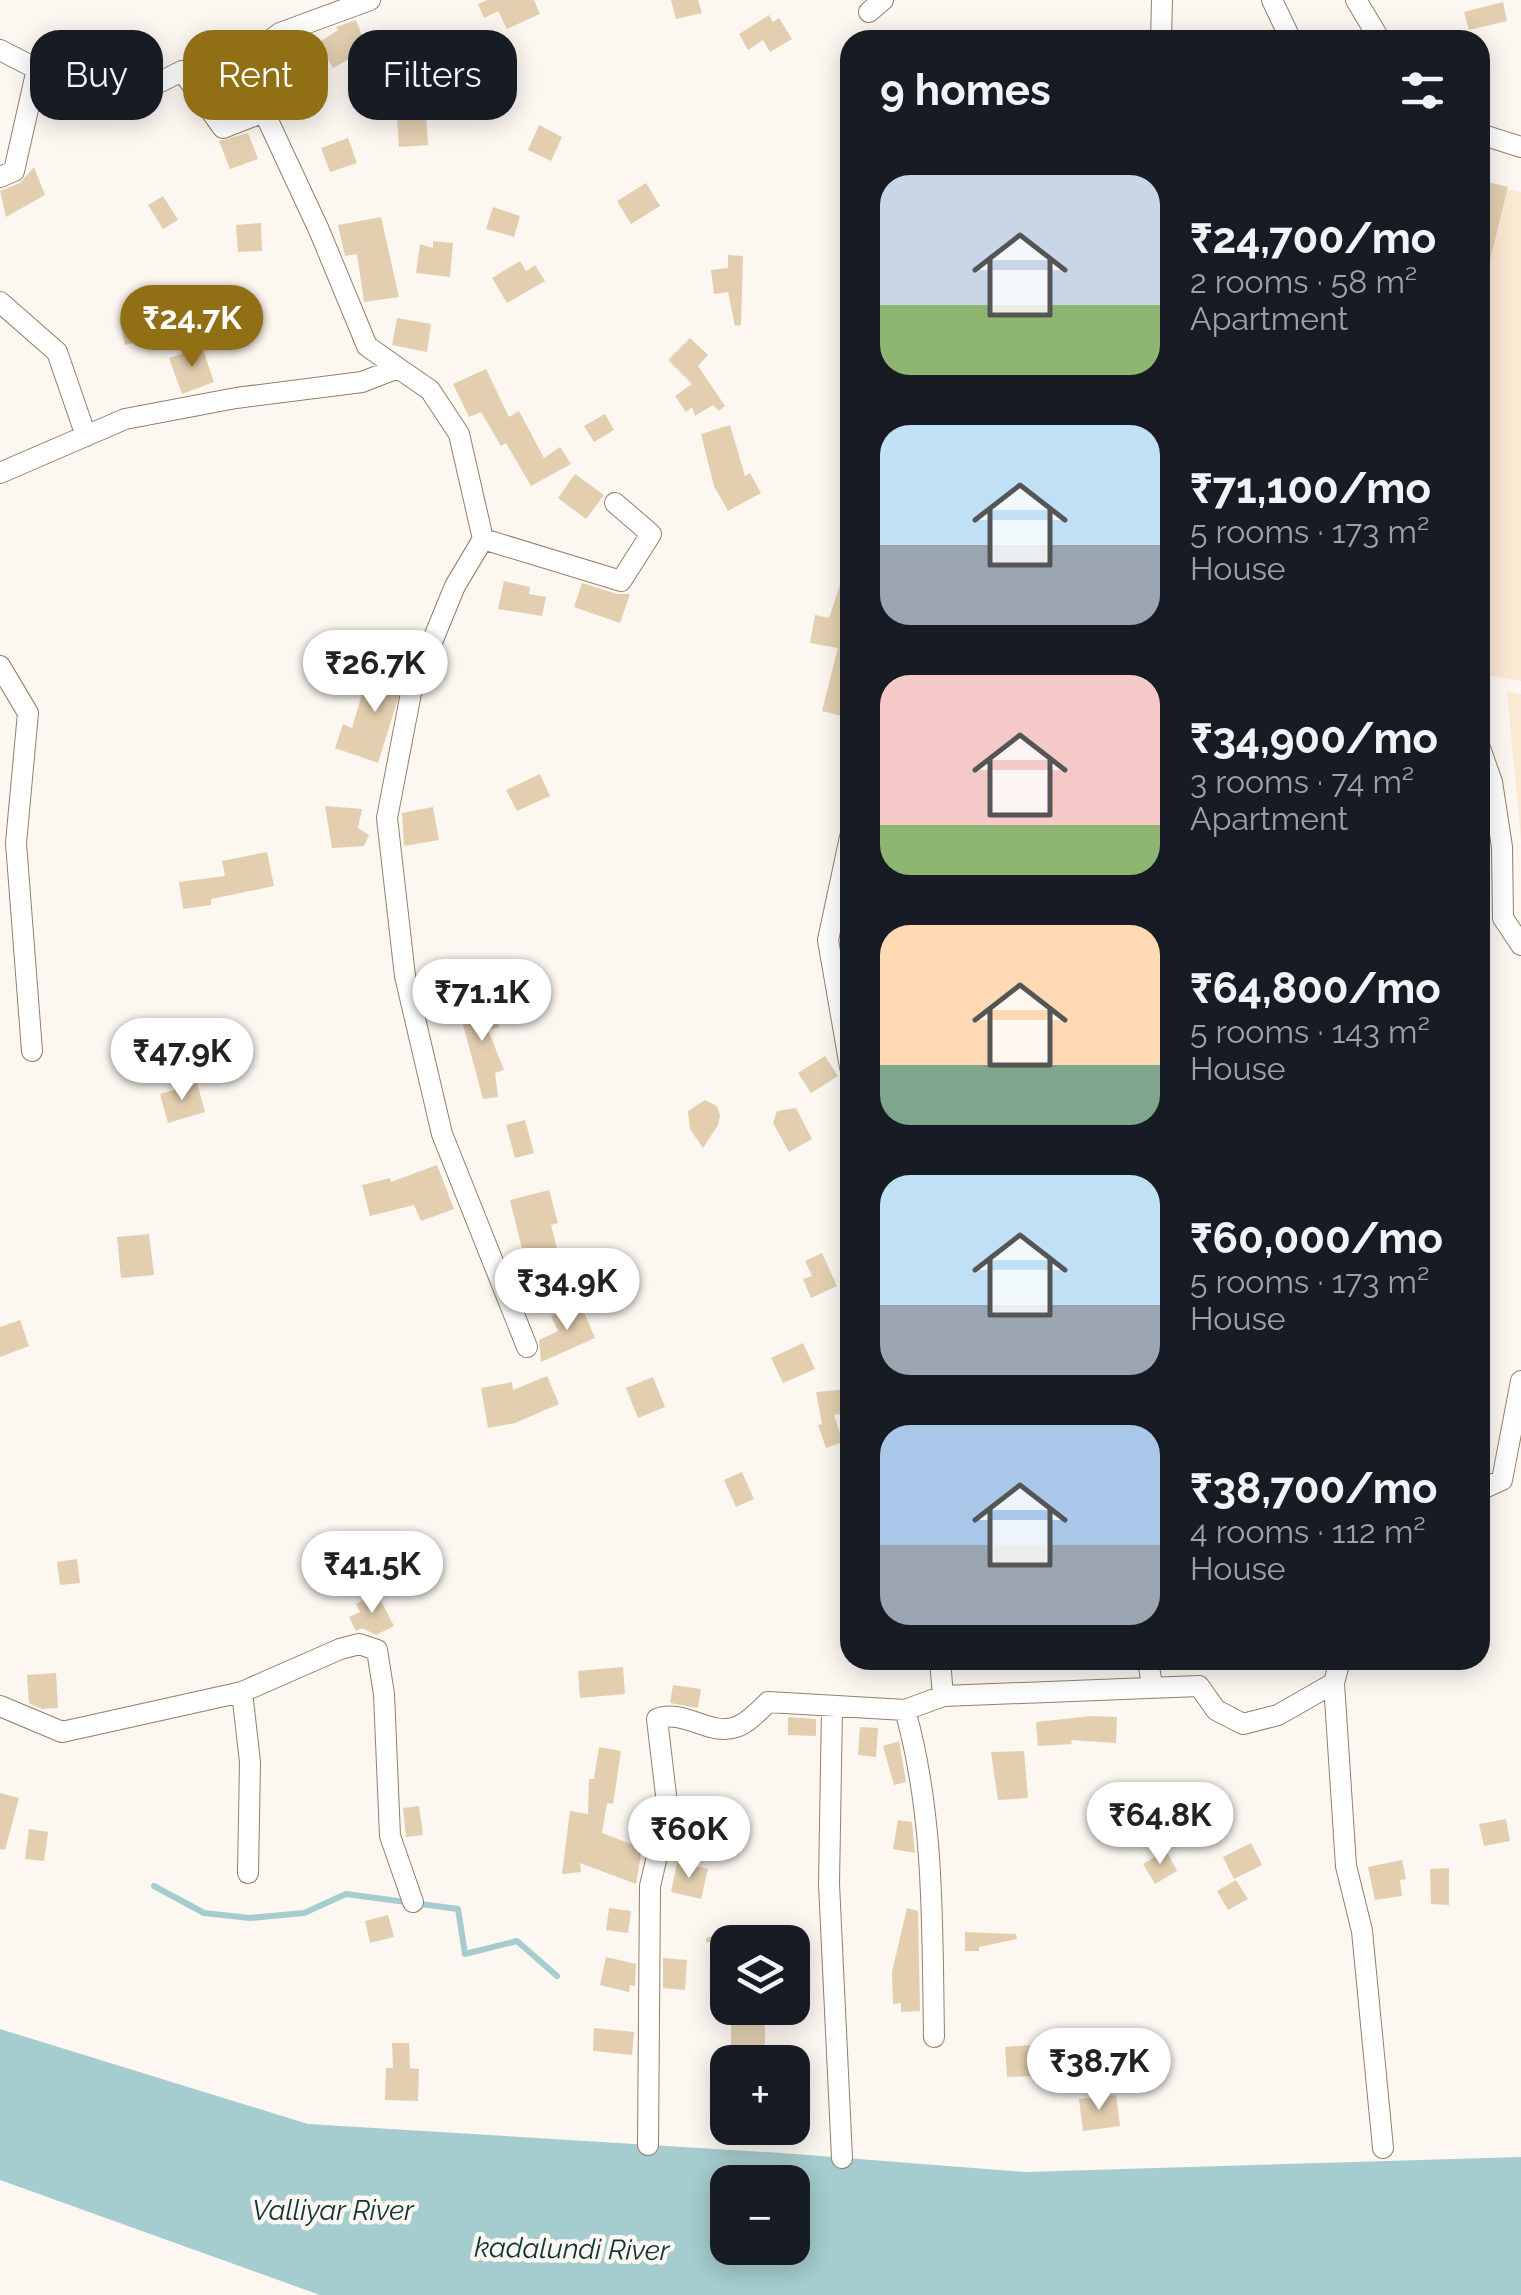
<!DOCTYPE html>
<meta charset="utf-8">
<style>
:root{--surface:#171b24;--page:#242831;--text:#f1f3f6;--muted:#9ea1a6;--accent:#916f15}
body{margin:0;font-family:Raleway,sans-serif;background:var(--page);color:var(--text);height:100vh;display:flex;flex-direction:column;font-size:38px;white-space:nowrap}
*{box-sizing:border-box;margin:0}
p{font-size:32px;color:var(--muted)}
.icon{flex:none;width:55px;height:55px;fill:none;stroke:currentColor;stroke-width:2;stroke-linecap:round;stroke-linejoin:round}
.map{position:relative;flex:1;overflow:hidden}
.panel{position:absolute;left:840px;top:30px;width:650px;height:1640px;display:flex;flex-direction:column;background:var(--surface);border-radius:30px;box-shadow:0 5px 25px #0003}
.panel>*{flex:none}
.guide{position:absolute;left:30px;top:30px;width:660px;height:90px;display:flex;gap:20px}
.tools{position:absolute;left:710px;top:1925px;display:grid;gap:20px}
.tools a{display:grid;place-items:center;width:100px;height:100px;border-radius:20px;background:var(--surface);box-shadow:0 5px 25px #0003;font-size:50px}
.price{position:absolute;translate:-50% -85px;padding:0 22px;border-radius:35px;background:#fff;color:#222;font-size:32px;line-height:65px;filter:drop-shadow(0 2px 5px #0008)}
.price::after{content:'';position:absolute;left:50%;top:60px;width:30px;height:22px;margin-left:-15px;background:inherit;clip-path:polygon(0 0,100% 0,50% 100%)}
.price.selected{background:var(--accent);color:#fff}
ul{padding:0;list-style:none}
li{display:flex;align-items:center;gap:30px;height:250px;padding:0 40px}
li span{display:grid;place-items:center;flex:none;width:280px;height:200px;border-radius:30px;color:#555}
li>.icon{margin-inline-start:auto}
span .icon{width:120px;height:120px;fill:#fffc;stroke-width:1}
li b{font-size:42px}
h2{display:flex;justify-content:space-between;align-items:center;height:120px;padding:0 40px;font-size:42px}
.pill{padding:0 35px;border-radius:30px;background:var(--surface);box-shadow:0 5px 25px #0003;font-size:35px;line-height:90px}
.pill.selected{background:var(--accent);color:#fff}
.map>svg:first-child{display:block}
.built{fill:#fce9d4}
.water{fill:#a5ccce;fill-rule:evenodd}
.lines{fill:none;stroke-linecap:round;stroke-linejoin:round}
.stream{stroke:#a5ccce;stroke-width:6}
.building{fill:#e3cfb0}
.minor-casing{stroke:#967f65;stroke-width:22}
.minor{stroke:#fff;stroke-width:20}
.labels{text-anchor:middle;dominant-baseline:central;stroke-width:9;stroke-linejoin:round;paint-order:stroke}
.water-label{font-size:28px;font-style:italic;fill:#0d3436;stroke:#fcf7f1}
</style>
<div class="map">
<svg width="1521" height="2295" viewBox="0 0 1521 2295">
<rect width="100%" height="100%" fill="#fcf7f1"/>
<path class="built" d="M1480,184L1521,192V681L1480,674Z
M1507,691L1521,694V839Z"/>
<path class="water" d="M0,2029L308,2124L782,2153L1026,2172L1521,2157V2295H320L0,2180ZM728,2182H792V2248H728Z"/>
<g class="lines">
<path class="stream" d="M154,1886L204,1913L250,1918L304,1913L346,1894L458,1909L465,1954L517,1941L557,1976"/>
</g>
<path class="building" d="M487,0H534L540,14L507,29L498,11L484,18L478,4Z
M671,0H698L702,13L676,19Z
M1503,2L1507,21L1469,30L1464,12Z
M769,15L773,22L779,18L792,39L770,52L763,40L748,50L739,34Z
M356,20L370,57L350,64L349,59L333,68L318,43L338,30L336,27Z
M297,44L314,93L286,102L275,69L279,65L276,53Z
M426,116L428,145L399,147L397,118Z
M539,125L562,137L551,161L528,150Z
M248,133L258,159L230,169L219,141Z
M348,138L357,163L330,172L321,148Z
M34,167L45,195L6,217L0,191L20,183Z
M1480,180L1508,187L1486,276H1480Z
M646,183L660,206L631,224L617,201Z
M163,196L178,220L163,229L148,205Z
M493,207L520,216L514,237L486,229Z
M381,217L399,297L364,302L357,254L345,256L338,225Z
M261,223L262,251L238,252L236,225Z
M433,241L453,243L450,277L416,273L420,244L433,248Z
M728,255L743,256L741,325L735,326L728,292L714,294L711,270L728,268Z
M520,261L526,271L535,265L545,281L507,303L492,278Z
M152,312L158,338L125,345L119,319Z
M397,318L431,324L427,352L392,345Z
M690,338L708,355L698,366L725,406L719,411L713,405L695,416L692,407L686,412L675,396L692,384L668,360Z
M202,347L214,382L182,394L169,358Z
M486,369L509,417L519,411L544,458L560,447L571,464L531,486L506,443L501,446L481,412L469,417L453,384Z
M605,414L614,430L594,442L584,426Z
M730,425L745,476L750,473L761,493L728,511L714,486L701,434Z
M575,474L604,495L586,519L558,498Z
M847,564H850V718L822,711L838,648L810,643L815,615L829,618Z
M504,581L530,587L529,594L546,597L542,616L498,609Z
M582,583L617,594H630L620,623L574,607Z
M398,651L411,657L378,763L335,748L343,724L352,728L363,691L377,696Z
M540,774L550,796L517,811L506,790Z
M325,806L362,809L358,828L369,835L364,846L332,848Z
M433,807L439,840L404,846L402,813Z
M267,852L274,886L211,899V905L183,909L179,882L225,876L222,861Z
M492,998L499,1027L488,1030L504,1070L495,1073L498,1097L483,1099L458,1006Z
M825,1056L838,1076L811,1093L798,1073Z
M197,1083L205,1112L168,1123L160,1094Z
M705,1100L717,1106L720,1115L718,1125L703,1148L690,1129L688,1111Z
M796,1108L812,1139L789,1152L773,1123L777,1111Z
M525,1120L534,1153L515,1158L506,1125Z
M437,1165L454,1209L421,1221L414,1205L370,1216L362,1185L390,1178L391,1182Z
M549,1190L558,1223L551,1225L558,1253L525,1261L510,1200Z
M149,1234L154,1275L121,1278L117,1237Z
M822,1253L837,1286L811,1298L803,1279L812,1276L805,1261Z
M580,1303L595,1338L541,1362L539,1340L558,1331L551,1316Z
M20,1320L29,1346L0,1357V1327Z
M803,1343L815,1369L783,1383L771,1358Z
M547,1376L559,1404L515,1423L488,1428L481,1388L512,1382L513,1390Z
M653,1377L665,1407L638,1418L626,1388Z
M850,1389V1412L834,1415L843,1442L826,1448L818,1425L822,1424L816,1392Z
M742,1472L754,1499L736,1507L724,1480Z
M77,1559L80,1583L60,1585L57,1562Z
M377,1593L394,1626L376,1635L362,1628L356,1631L349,1617L360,1612L356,1604Z
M623,1667L625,1694L580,1698L578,1671Z
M56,1673L58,1708L42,1709L29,1703L27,1675Z
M673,1685L701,1689L698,1708L670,1703Z
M1092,1716L1117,1717L1116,1743L1071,1740L1072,1744L1038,1746L1036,1722Z
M788,1717L816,1719V1736L788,1735Z
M860,1727L878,1728L876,1757L858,1755Z
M899,1741L906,1782L894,1785L883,1746Z
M599,1747L621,1751L613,1804L607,1803L602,1833L642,1848L636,1884L580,1863L581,1872L562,1874L570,1811L588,1814L589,1779H594Z
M1024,1751L1028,1798L998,1800L991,1752Z
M0,1793L19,1798L5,1850L0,1849Z
M419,1806L423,1835L406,1837L403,1808Z
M1506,1819L1510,1841L1484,1846L1479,1824Z
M898,1820L912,1822L915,1853L893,1849Z
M29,1829L48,1832L44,1861L25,1859Z
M1251,1843L1262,1865L1234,1879L1223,1857Z
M1166,1850L1177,1871L1155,1884L1143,1864Z
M1402,1860L1406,1879L1400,1880L1402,1896L1375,1900L1368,1867Z
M677,1863L708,1869L701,1899L671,1892Z
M1449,1868V1905L1431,1904L1430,1869Z
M1236,1880L1248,1899L1228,1910L1217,1891Z
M609,1908L631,1911L628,1933L606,1930Z
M907,1908L918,1911L920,2011L901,2012V2003L893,2004L892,1972Z
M388,1915L394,1937L370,1943L365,1921Z
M747,1926L752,1942H706V1938Z
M965,1932L1016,1934L1017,1939L979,1947V1951H965Z
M606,1957L636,1964L635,1986L630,1985L629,1992L600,1985Z
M663,1958L687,1960L685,1990L663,1988Z
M731,2020L765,2021V2046L731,2045Z
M594,2028L634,2032L632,2055L593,2051Z
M392,2043H409L410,2068L419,2069L418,2101L385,2100L386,2068H393Z
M1033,2045L1035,2076L1007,2077L1005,2047Z
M1116,2095L1120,2126L1083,2131L1079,2099Z"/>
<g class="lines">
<g class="minor-casing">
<path id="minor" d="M1272,0L1291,40
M1356,0L1380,40
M869,12L883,0
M1161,40L1162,0
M0,50L37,69L14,171L0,177
M37,69L90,60L112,106L182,71L223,128L264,112L260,48L280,33L370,0
M264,112L319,230L367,346L398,368
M1480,134L1521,147
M0,302L57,352L86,436
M0,473L125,419L236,398L362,382L398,368L430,390L459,434L483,539L455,586L411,693L387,818L405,976L442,1134L527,1347
M483,539L621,581L651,534L615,503
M0,666L28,713L16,843L32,1051
M1480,748L1492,782L1502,847L1503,918L1521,945
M850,837L828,940L850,1067
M1480,1490L1502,1480L1521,1381
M940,1660L943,1696
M1148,1660L1152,1686
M1334,1683L1346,1866L1362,1931L1383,2148
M242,1692L250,1762L248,1873
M0,1706L62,1732L242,1692L340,1649L359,1644L377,1650L384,1694L390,1836L413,1902
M832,1708L829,1884L842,2158
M905,1710C935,1816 932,1928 934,2037
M648,2145L650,1886L664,1826L666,1795L657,1719C683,1708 711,1737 736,1727C748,1723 759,1711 768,1702L905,1710L943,1696L1199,1686L1216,1710L1243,1724L1278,1715L1334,1683L1340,1660"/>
</g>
<use href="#minor" class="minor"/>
</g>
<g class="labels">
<g class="water-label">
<text x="333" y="2210">Valliyar River</text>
<text transform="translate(572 2249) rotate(1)">kadalundi River</text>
</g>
</g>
</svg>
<div class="tools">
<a><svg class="icon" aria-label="layers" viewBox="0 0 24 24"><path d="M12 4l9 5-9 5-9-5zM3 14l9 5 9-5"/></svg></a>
<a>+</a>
<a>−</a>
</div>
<b class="price selected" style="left:192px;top:370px">₹24.7K</b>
<b class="price" style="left:375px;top:715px">₹26.7K</b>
<b class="price" style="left:482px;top:1044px">₹71.1K</b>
<b class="price" style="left:182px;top:1103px">₹47.9K</b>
<b class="price" style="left:567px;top:1333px">₹34.9K</b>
<b class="price" style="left:372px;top:1616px">₹41.5K</b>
<b class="price" style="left:1160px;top:1867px">₹64.8K</b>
<b class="price" style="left:689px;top:1881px">₹60K</b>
<b class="price" style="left:1099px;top:2113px">₹38.7K</b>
<div class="guide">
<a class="pill">Buy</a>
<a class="pill selected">Rent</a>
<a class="pill">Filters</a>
</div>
<section class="panel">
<h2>9 homes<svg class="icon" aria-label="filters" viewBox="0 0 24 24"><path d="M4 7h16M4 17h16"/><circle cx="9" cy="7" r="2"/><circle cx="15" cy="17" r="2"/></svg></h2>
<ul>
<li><span style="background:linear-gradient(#c9d6e8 65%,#8fb573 0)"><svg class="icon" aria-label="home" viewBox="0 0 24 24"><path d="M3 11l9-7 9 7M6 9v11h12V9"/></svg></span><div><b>₹24,700/mo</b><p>2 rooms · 58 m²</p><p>Apartment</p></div></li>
<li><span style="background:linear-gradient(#bfe0f5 60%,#9aa5b1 0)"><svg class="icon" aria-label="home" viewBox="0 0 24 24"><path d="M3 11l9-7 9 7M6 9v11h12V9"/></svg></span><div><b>₹71,100/mo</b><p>5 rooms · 173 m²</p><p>House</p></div></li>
<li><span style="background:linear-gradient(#f6c9c9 75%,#8fb573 0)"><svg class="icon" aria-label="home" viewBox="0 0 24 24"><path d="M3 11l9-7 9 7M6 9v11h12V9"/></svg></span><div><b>₹34,900/mo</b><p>3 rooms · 74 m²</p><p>Apartment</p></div></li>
<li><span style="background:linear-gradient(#ffd9b3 70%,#7fa58c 0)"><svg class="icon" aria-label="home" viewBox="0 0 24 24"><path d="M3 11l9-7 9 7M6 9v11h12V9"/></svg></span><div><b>₹64,800/mo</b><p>5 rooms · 143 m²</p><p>House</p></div></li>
<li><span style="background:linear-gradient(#bfe0f5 65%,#9aa5b1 0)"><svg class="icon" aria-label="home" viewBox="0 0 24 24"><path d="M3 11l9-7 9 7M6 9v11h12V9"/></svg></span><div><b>₹60,000/mo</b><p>5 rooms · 173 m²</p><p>House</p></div></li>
<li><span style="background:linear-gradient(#a9c7e8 60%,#9aa5b1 0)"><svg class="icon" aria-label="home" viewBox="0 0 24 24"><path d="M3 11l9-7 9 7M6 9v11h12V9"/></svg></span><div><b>₹38,700/mo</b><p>4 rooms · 112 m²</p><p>House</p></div></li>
</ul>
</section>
</div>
